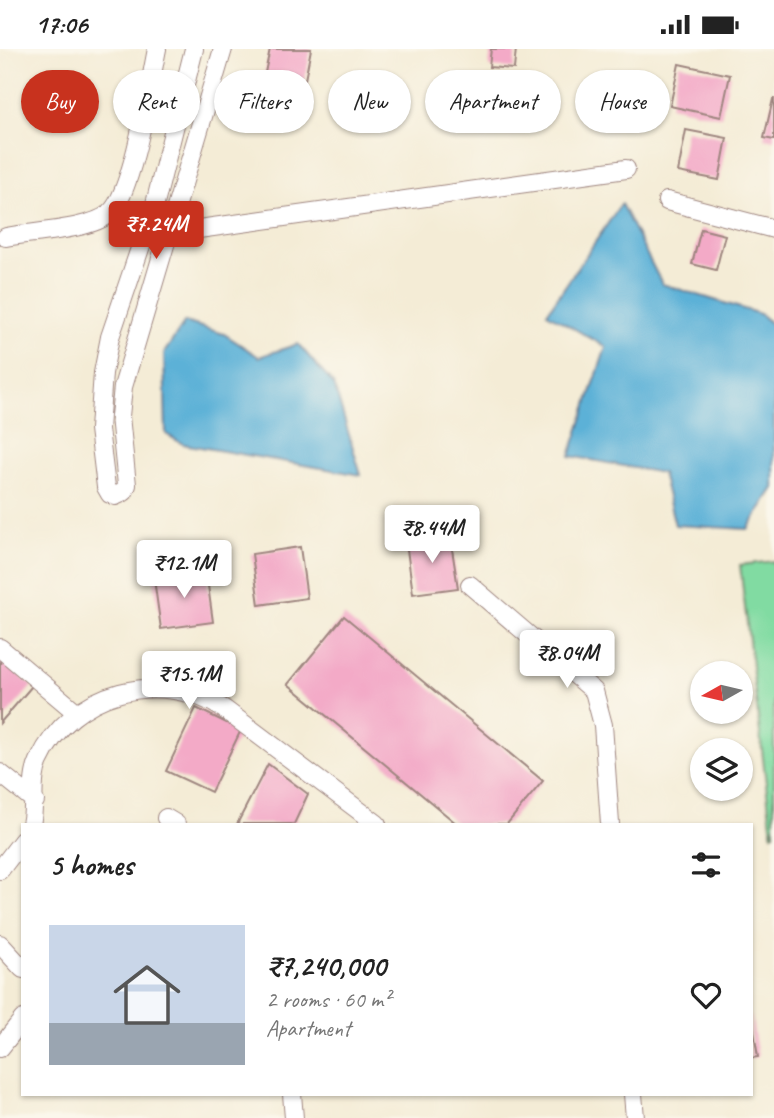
<!DOCTYPE html>
<meta charset="utf-8">
<style>
:root{--surface:#fff;--page:#f2f2f2;--text:#222;--muted:#767676;--accent:#c8321e}
body{margin:0;font-family:Caveat,sans-serif;background:var(--page);color:var(--text);height:100vh;display:flex;flex-direction:column;font-size:26px;white-space:nowrap}
*{box-sizing:border-box;margin:0}
p{font-size:23px;color:var(--muted)}
.icon{flex:none;width:38px;height:38px;fill:none;stroke:currentColor;stroke-width:2;stroke-linecap:round;stroke-linejoin:round}
.map{position:relative;flex:1;overflow:hidden}
.panel{position:absolute;left:21px;top:774px;width:732px;height:273px;display:flex;flex-direction:column;background:var(--surface);border-radius:0px;box-shadow:0 2px 5px #0004}
.panel>*{flex:none}
.hud{position:absolute;left:21px;top:21px;width:733px;height:63px;display:flex;gap:14px}
.needle{width:46px;rotate:262deg}
.fabs{position:absolute;left:690px;top:612px;display:grid;gap:14px}
.fabs a{display:grid;place-items:center;width:63px;height:63px;border-radius:50%;background:var(--surface);box-shadow:0 2px 5px #0004;font-size:35px}
.price{position:absolute;translate:-50% -60px;padding:0 16px;border-radius:7px;background:#fff;color:#222;font-size:23px;line-height:46px;filter:drop-shadow(0 2px 4px #0008)}
.price::after{content:'';position:absolute;left:50%;top:42px;width:21px;height:16px;margin-left:-10px;background:inherit;clip-path:polygon(0 0,100% 0,50% 100%)}
.price.on{background:var(--accent);color:#fff}
ul{padding:0;list-style:none}
li{display:flex;align-items:center;gap:21px;height:175px;padding:0 28px}
li span{display:grid;place-items:center;flex:none;width:196px;height:140px;border-radius:0px;color:#555}
li>.icon{margin-inline-start:auto}
span .icon{width:84px;height:84px;fill:#fffc;stroke-width:1}
li b{font-size:30px}
h2{display:flex;justify-content:space-between;align-items:center;height:84px;padding:0 28px;font-size:30px}
.chip{padding:0 24px;border-radius:32px;background:var(--surface);box-shadow:0 2px 5px #0004;font-size:24px;line-height:63px}
.chip.on{background:var(--accent);color:#fff}
.status{display:flex;justify-content:space-between;align-items:center;height:49px;padding:0 35px;background:var(--surface);direction:ltr}
.status svg{height:19px;fill:currentColor}
.map>svg:first-child{display:block}
.green{fill:#81dba2;stroke:#667d66;stroke-width:2}
.water{fill:#5bb1d7;stroke:#526881;stroke-width:2}
.building{fill:#f3aac7}
.lines{fill:none;stroke-linecap:round;stroke-linejoin:round}
.street-casing{stroke:#9f8680;stroke-width:20}
.street{stroke:#fff;stroke-width:18}
</style>
<div class="status"><b>17:06</b><svg viewBox="0 0 49 12"><path d="M0 12V9h3v3zM5 12V6h3v6zM10 12V3h3v9zM15 12V0h3v12zM26 1h20v11H26zM47 4h2v5h-2z"/></svg></div>
<div class="map">
<svg width="774" height="1069" viewBox="0 0 774 1069">
<rect width="100%" height="100%" fill="#fbf7ec"/>
<filter id="ink" filterUnits="userSpaceOnUse"><feTurbulence type="fractalNoise" baseFrequency=".0143" numOctaves="2"/><feDisplacementMap in="SourceGraphic" scale="14" xChannelSelector="R" yChannelSelector="G"/><feConvolveMatrix kernelMatrix="1 2 1 2 8 2 1 2 1" color-interpolation-filters="sRGB"/></filter>
<filter id="wash" filterUnits="userSpaceOnUse"><feTurbulence type="fractalNoise" baseFrequency=".00686" numOctaves="4" result="noise"/><feDisplacementMap in="SourceGraphic" scale="28" xChannelSelector="R" yChannelSelector="G"/><feGaussianBlur stdDeviation="1.57" result="paint"/><feColorMatrix in="noise" values="0 0 0 0 0 0 0 0 0 0 0 0 0 0 0 0 0 1.4 0 .05"/><feComposite in="paint" operator="in"/></filter>
<g filter="url(#wash)">
<rect width="100%" height="100%" fill="#f4ecd6"/>
<path class="green" d="M774,512V784L772,785L740,516Z"/>
<path class="water" d="M621,155L662,235L760,265L774,277V439L748,480L675,476L662,424L570,407L606,298L547,264Z
M185,273L224,285L259,308L298,295L334,336L361,426L183,395L166,385L164,304Z"/>
<g id="blocks">
<path class="building" d="M270,0H311L303,41L263,33Z
M491,0H516L514,20L489,18Z
M679,15L730,26L721,68L670,57Z
M773,50H774V91L764,89Z
M686,81L727,89L719,131L678,123Z
M701,180L725,186L716,221L692,215Z
M450,487L458,539L413,545L406,493Z
M300,498L307,549L259,556L252,505Z
M206,522L213,573L161,580L154,530Z
M344,567L543,732L507,775H457L288,635Z
M0,610L32,637L0,674Z
M196,659L241,681L211,743L166,722Z
M268,715L308,745L294,775H237Z
M751,965L758,1008L751,1009Z"/>
</g>
</g>
<g filter="url(#ink)">
<use href="#blocks" fill-opacity="0" stroke="#9f8680" stroke-width="2"/>
<g class="lines">
<g class="street-casing">
<path id="street" d="M194,0L155,155L110,288L103,324L99,380L106,438L110,445L115,447L124,443L127,436L120,367L123,338L223,0
M667,152L774,180
M170,184L626,120
M6,188C32,183 91,181 110,164C133,144 150,33 157,0
M470,536L594,642L603,676L610,775
M0,599L76,663
M0,724L35,752
M166,769L176,775
M31,775C36,755 30,731 39,712C71,641 161,619 224,660L377,775
M0,821L23,791
M0,895L23,920
M0,999L23,970
M292,1045L294,1069
M633,1045L635,1069"/>
</g>
<use href="#street" class="street"/>
</g>
</g>
</svg>
<div class="fabs">
<a><svg class="needle" viewBox="-14 -14 28 28"><path d="M0-13l5 13h-10z" fill="#e53935"/><path d="M0 13l5-13h-10z" fill="#767676"/></svg></a>
<a><svg class="icon" aria-label="layers" viewBox="0 0 24 24"><path d="M12 4l9 5-9 5-9-5zM3 14l9 5 9-5"/></svg></a>
</div>
<b class="price on" style="left:156px;top:212px">₹7.24M</b>
<b class="price" style="left:432px;top:516px">₹8.44M</b>
<b class="price" style="left:184px;top:551px">₹12.1M</b>
<b class="price" style="left:567px;top:641px">₹8.04M</b>
<b class="price" style="left:189px;top:662px">₹15.1M</b>
<div class="hud">
<a class="chip on">Buy</a>
<a class="chip">Rent</a>
<a class="chip">Filters</a>
<a class="chip">New</a>
<a class="chip">Apartment</a>
<a class="chip">House</a>
</div>
<section class="panel">
<h2>5 homes<svg class="icon" aria-label="filters" viewBox="0 0 24 24"><path d="M4 7h16M4 17h16"/><circle cx="9" cy="7" r="2"/><circle cx="15" cy="17" r="2"/></svg></h2>
<ul>
<li><span style="background:linear-gradient(#c9d6e8 70%,#9aa5b1 0)"><svg class="icon" aria-label="home" viewBox="0 0 24 24"><path d="M3 11l9-7 9 7M6 9v11h12V9"/></svg></span><div><b>₹7,240,000</b><p>2 rooms · 60 m²</p><p>Apartment</p></div><svg class="icon" aria-label="heart" viewBox="0 0 24 24"><path d="M12 20l-8-8c-3-5 5-10 8-4 3-6 11-1 8 4z"/></svg></li>
</ul>
</section>
</div>
